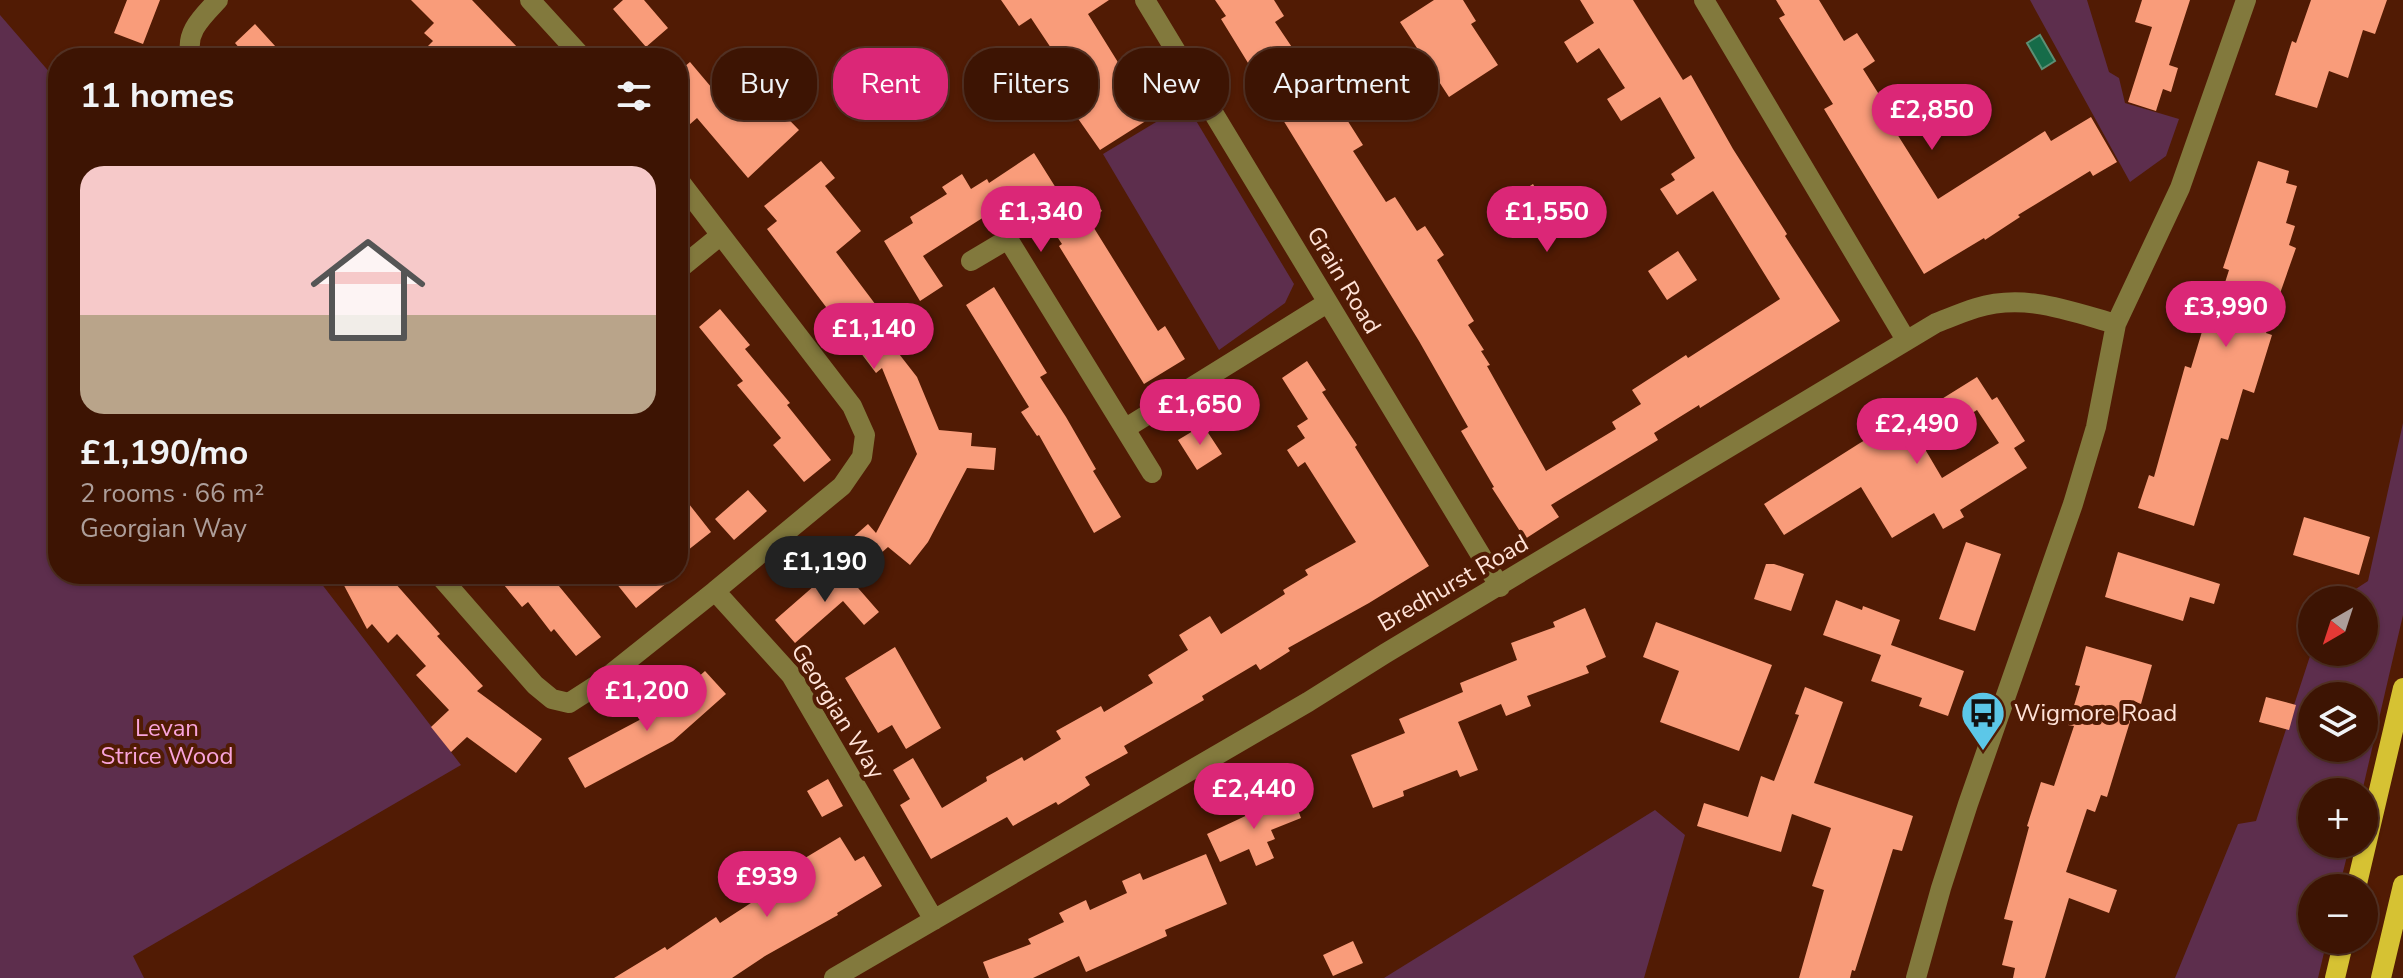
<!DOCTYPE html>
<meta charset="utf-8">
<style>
:root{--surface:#3d1403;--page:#441d0d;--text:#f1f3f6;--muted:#ad9e9a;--line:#563325;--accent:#db2777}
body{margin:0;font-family:"Nunito Sans",sans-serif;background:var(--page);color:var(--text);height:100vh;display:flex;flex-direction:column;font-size:30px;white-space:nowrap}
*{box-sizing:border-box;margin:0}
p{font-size:26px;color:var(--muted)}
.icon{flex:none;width:44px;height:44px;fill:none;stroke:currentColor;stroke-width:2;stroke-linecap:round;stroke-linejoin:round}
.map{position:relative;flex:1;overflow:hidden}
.drawer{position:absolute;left:48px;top:48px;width:640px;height:536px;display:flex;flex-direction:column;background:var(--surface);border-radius:32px;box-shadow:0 2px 6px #0004,0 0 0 2px var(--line)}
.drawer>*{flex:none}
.hud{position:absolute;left:712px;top:48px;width:760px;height:72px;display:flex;gap:16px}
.needle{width:52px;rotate:219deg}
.tools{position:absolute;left:2298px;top:586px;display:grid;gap:16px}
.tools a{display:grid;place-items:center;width:80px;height:80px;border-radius:50%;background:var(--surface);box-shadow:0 2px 6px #0004,0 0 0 2px var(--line);font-size:40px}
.price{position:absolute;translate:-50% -68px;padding:0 18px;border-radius:28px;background:var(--accent);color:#fff;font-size:26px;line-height:52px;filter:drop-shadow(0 2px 4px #0008)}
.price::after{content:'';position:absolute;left:50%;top:48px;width:24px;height:18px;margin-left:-12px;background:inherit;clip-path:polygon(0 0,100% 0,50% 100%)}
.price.current{background:#222;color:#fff}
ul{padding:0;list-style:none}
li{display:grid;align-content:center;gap:16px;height:424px;padding:0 32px}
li+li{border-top:2px solid var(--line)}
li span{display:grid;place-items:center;height:248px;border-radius:24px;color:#555}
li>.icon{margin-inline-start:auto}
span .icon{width:144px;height:144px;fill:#fffc;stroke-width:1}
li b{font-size:34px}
h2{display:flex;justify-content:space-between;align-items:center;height:96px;padding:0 32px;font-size:34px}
.chip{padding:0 28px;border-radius:32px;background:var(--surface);box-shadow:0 2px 6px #0004,0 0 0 2px var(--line);font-size:28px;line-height:72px}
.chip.current{background:var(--accent);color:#fff}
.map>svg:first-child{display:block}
.green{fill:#5d2e4d;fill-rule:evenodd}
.water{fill:#166c49;stroke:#5c8f74;stroke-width:2}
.building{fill:#f99c7a;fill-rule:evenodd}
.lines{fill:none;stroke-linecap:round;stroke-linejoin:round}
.minor{stroke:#82793d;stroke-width:20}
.major{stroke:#d6c233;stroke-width:20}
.labels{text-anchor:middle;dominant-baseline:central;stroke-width:8;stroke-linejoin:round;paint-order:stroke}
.street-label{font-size:24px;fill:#ffe2d7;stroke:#511b04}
.poi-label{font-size:24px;fill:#ffe2d7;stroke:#511b04;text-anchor:start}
.park-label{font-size:24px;fill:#f9a4db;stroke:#511b04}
</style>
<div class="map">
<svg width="2403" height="978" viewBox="0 0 2403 978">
<rect width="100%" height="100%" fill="#511b04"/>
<path class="green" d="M2030,0H2087L2109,72L2119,78L2125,103L2179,119L2166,156L2130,182Z
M0,15L58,82V574H314L461,765L133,956L144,978H0Z
M1186,104L1294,284L1285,303L1219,350L1103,154Z
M2403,423V615L2362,792H2312V844H2350L2339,888H2312V940H2327L2318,978H2175L2238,824L2256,821L2312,650V652H2364V600H2339L2368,581ZM2312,696H2364V748H2312Z
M1655,810L1685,835L1644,978H1384Z"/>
<path class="water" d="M2040,35L2055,61L2042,69L2027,43Z"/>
<path class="building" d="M127,0H160L143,44L114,33Z
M411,0H472L518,48L508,58H470L458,46L445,58H416L433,41L424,33L434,23Z
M623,0H644L668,28L646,47L613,9Z
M1001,0H1109L1088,14L1152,117L1100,150L1058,90L1054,93L1040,72L1059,60L1031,18L1019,26Z
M1215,0H1274L1284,16L1275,22L1310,74L1316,71L1363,145L1353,151L1386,202L1395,197L1417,231L1425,226L1444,255L1437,260L1474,321L1468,325L1484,350L1481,351L1490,365L1487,366L1546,471L1616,429L1612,422L1641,404L1632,390L1686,355L1688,358L1780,299L1713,191L1677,215L1660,189L1675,180L1671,174L1695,158L1660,97L1621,121L1607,99L1625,88L1599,48L1577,63L1564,42L1594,23L1580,0H1633L1683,80L1691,75L1733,149L1787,234L1785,236L1840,321L1700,408L1699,405L1654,433L1658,440L1551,505L1559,517L1525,539L1492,488L1494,487L1461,431L1468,427L1419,341L1221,19L1226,16Z
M1434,0H1463L1476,21L1471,24L1498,65L1449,97L1400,22Z
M1776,0H1819L1844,41L1857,33L1875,61L1863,69L1880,96L1875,99L1938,199L2045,131L2051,141L2091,117L2117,162L2093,176L2090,171L2018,215L2020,217L1985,240L1984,238L1924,274L1824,109L1833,104L1779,18L1785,15Z
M2142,0H2190L2169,65L2178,68L2171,92L2163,89L2156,111L2128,102L2152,27L2135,22Z
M2311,0H2387L2375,34L2363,30L2348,78L2329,71L2317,108L2275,95L2292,41L2296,43Z
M255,24L286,58H248L235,43Z
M690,62L717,94L748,67L762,83L757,87L799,130L748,178L697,118L689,125L678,112V72Z
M1034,153L1061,196L1069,190L1074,197L1087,189L1102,211L1089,220L1158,331L1165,326L1185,359L1144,384L1059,246L1062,244L1026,190L923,256L943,286L920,301L884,241L913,223L910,217L947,194L942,187L962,174L971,189L987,179L989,183Z
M821,161L835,178L825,186L861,231L836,252L894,329V337L889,341L917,377L939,430L972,433L971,446L996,448L994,470L967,468L928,542L910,565L888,547L853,578L833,555L868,524L876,533L917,454L882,368L876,373L767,229L777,221L764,206Z
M2258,161L2289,171L2286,183L2297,186L2286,223L2295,226L2289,245L2296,248L2266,333L2272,335L2254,393L2243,389L2228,440L2221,438L2194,526L2138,508L2149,475L2154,477L2185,366L2191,368L2207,315L2214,317L2229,270L2223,268Z
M1533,184L1544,203L1522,216L1511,198Z
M1678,251L1697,280L1667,300L1648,271Z
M994,287L1047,373L1040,377L1066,417L1096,469L1093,471L1121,517L1094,533L1039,435L1037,436L1021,412L1029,407L966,305Z
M720,309L750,345L745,349L790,403L787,405L831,460L804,482L773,445L781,438L737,385L743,381L699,327Z
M1307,361L1326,390L1322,392L1357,445L1355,447L1429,566L1369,603L1288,648L1290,651L1260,670L1256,664L1202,696L1204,700L1124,746L1128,753L1085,777L1090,785L1058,805L1056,802L1013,826L1007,817L931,859L900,805L910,799L893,770L913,758L942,808L987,781L986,777L1022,757L1024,761L1061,739L1056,731L1101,706L1104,712L1153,683L1148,675L1188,650L1179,635L1210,616L1221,634L1285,594L1283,590L1308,575L1305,570L1356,542L1305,462L1298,467L1287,450L1305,438L1297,426L1308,419L1282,378Z
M1977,377L1992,400L1997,397L2025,441L2014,448L2027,468L1960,510L1964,517L1943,529L1934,513L1892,538L1861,487L1784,535L1764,504L1860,443L1906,417L1908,420ZM1977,410L1999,443L1942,478L1922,444Z
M1203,425L1222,454L1197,470L1178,440Z
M678,490L711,532L678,558Z
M748,490L767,511L734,540L715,519Z
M2304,517L2370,537L2359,575L2293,555Z
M1966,542L2001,554L1975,631L1939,619Z
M2118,552L2220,584L2214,604L2190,597L2183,621L2105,597Z
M1766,564H1774L1804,574L1791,611L1754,599Z
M838,565L879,612L864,625L843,601L795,643L775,620Z
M338,574H387L440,634L437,636L483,686L477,691L542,739L516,773L467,737L451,752L431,727L449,710L416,675L426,666L397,634L388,643L372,624L367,629Z
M495,574H549L601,637L576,656L554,629L551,632L528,602L522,607Z
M627,574H678L636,608L616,583Z
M1836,600L1862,610L1863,606L1900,620L1891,645L1964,671L1948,716L1919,706L1922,698L1871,681L1881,655L1823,635Z
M1585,608L1606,657L1586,666L1589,673L1527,696L1531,706L1506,716L1501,704L1458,722L1478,770L1460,777L1457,770L1403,791L1404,796L1373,808L1351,755L1405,733L1399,719L1463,692L1460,683L1517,660L1511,643L1555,627L1553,622Z
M1656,622L1772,665L1739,751L1660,722L1679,671L1643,657Z
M2086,646L2152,665L2141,704L2136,702L2107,797L2101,795L2095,812L2087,809L2066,872L2117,890L2109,913L2069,898L2045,978H2013L2015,968L2002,965L2013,921L2004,919L2029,827L2027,826L2041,782L2054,786L2074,726L2068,725L2080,686L2075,685Z
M895,647L941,728L906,749L892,725L878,733L845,678Z
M705,671L726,694L673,741L585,788L568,758L645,717L648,722Z
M1805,687L1843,702L1814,783L1913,816L1902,851L1893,849L1855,971L1852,970L1850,978H1799L1824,890L1812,886L1831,828L1792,814L1781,852L1697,826L1704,803L1748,817L1761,776L1774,781L1799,715L1795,714Z
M2266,697L2296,705L2289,730L2259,722Z
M828,779L843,806L822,817L807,791Z
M1292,794L1301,818L1271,830L1275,839L1267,842L1274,858L1256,866L1249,849L1220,862L1207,834Z
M840,837L855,861L864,856L882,886L837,913L838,915L765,956L732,978H614L665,947L667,950L716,917L720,923L780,884L775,876Z
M1206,854L1227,904L1165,930L1167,936L1086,972L1079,956L1033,978H989L983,962L1031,944L1028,939L1064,922L1059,913L1086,900L1090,910L1127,893L1122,881L1140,873L1143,880Z
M1353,941L1363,963L1333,976L1323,955Z"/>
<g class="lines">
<path class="minor" d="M530,0L583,58
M1145,0L1500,587
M1704,0L1906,340
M192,58C183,34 202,17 218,0
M678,179L852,406L865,435L862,457L842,486L715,591L791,675L934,920
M971,261L1008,239L1152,473
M678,270L721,235
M1126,428L1327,303
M438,574L535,685L552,699L569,703L597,685L715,591
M834,978L1308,702L1386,653L1936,323C1949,318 1963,312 1976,308C2025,293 2069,311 2116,324
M1916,978L1941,888L1968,804L2073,504L2096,427L2116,324L2180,188L2246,0"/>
<path class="major" d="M2356,888L2403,688
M2335,978L2344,940
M2381,978L2403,885"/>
</g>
<defs>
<g id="bus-pin" transform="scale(2.3)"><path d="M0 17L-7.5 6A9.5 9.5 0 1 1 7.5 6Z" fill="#5cc7e8" stroke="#511b04"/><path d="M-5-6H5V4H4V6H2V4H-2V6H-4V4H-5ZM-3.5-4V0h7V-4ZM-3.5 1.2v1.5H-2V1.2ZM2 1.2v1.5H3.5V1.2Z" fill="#111"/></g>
</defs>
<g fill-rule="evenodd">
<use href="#bus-pin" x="1983" y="713"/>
</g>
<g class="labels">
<g class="street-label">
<text transform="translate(1344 280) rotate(59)">Grain Road</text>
<text transform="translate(1453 583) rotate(-30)">Bredhurst Road</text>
<text transform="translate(838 711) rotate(58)">Georgian Way</text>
</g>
<g class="poi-label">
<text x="2014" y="713">Wigmore Road</text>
</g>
<g class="park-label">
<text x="167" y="728">Levan<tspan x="167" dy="28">Strice Wood</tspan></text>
</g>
</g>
</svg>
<div class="tools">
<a><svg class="needle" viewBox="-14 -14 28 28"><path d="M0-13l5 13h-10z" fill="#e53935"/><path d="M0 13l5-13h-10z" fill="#ad9e9a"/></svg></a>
<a><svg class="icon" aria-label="layers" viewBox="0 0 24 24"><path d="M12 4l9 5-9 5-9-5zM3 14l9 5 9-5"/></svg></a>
<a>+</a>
<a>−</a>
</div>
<b class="price" style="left:1932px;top:152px">£2,850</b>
<b class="price" style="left:1041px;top:254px">£1,340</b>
<b class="price" style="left:1547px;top:254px">£1,550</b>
<b class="price" style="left:2226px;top:349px">£3,990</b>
<b class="price" style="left:874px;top:371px">£1,140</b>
<b class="price" style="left:1200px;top:447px">£1,650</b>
<b class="price" style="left:1917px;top:466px">£2,490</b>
<b class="price current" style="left:825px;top:604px">£1,190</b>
<b class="price" style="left:647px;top:733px">£1,200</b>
<b class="price" style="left:1254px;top:831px">£2,440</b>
<b class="price" style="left:767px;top:919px">£939</b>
<div class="hud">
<a class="chip">Buy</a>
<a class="chip current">Rent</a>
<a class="chip">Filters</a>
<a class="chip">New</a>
<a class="chip">Apartment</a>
</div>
<section class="drawer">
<h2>11 homes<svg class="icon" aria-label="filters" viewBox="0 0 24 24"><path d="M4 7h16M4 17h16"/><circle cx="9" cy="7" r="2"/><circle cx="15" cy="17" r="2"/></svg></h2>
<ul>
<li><span style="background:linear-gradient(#f6c9c9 60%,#b9a48a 0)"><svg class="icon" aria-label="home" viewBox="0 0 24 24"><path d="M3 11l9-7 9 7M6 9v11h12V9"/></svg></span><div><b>£1,190/mo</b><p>2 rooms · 66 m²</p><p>Georgian Way</p></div></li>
</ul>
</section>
</div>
